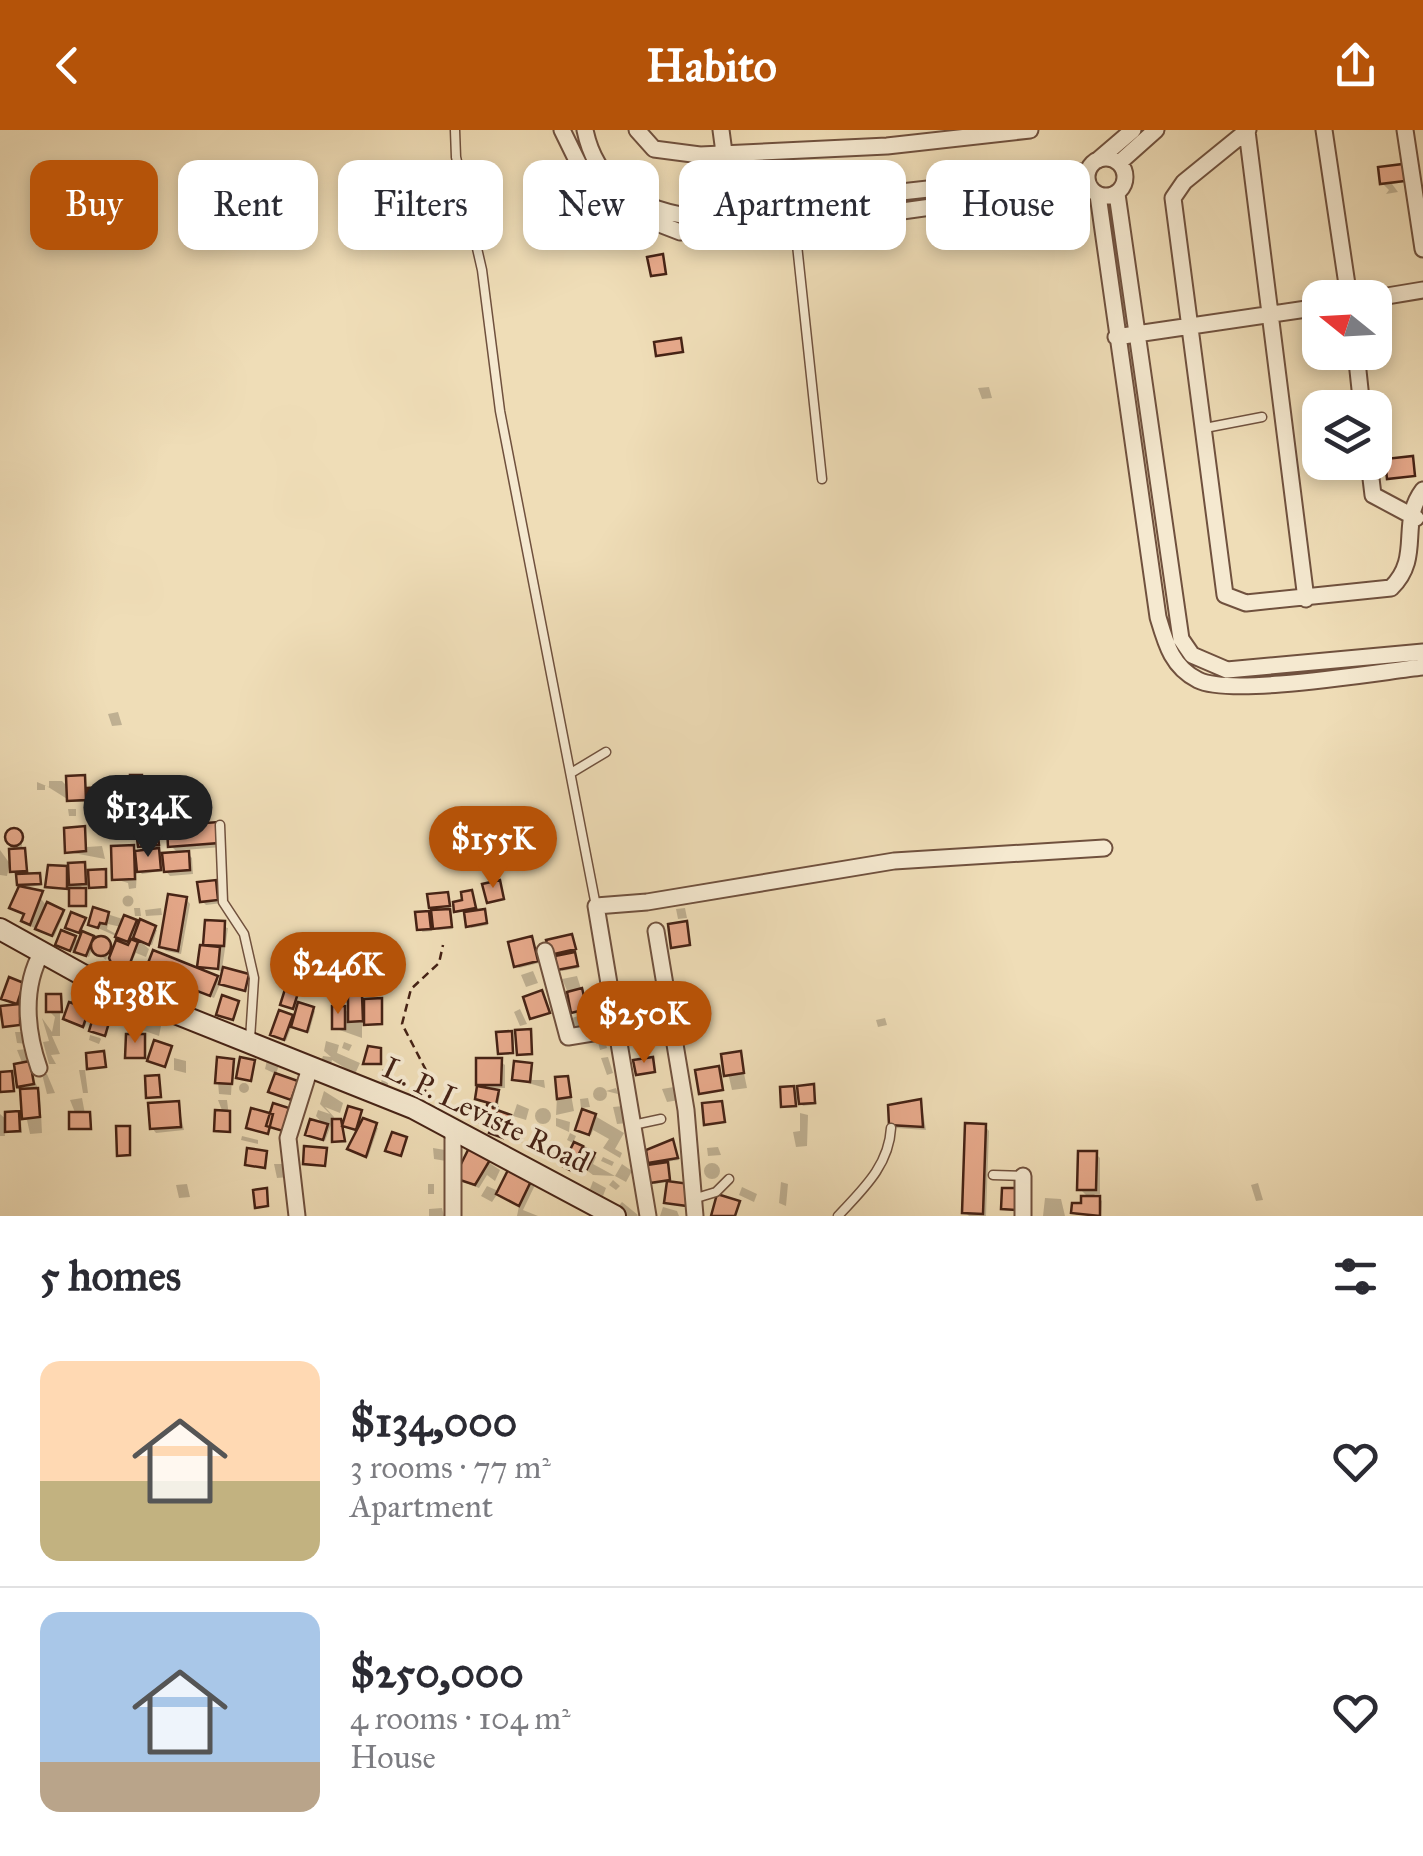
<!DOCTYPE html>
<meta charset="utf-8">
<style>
:root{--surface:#fff;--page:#f7f7f7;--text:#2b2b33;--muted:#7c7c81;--line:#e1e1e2;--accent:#b45309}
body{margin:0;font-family:"IM FELL Great Primer",serif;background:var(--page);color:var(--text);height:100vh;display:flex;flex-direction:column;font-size:38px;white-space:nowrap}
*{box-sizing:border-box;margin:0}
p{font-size:32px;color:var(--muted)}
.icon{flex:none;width:55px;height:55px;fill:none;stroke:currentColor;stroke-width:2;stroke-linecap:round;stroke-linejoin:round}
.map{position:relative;height:1086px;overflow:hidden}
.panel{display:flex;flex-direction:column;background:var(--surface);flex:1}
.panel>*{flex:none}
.top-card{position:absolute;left:30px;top:30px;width:1365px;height:90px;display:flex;gap:20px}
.needle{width:65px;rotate:288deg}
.buttons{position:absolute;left:1302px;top:150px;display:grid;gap:20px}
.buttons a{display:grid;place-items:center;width:90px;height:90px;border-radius:20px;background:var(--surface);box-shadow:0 5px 15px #0003;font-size:50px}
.price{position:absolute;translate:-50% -85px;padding:0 22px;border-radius:35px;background:var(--accent);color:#fff;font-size:32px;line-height:65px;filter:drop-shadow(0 2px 5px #0008)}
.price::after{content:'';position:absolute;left:50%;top:60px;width:30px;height:22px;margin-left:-15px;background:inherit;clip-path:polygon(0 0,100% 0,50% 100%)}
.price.active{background:#222;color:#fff}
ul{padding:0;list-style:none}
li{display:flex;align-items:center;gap:30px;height:250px;padding:0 40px}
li+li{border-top:2px solid var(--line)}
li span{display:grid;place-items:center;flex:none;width:280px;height:200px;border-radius:20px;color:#555}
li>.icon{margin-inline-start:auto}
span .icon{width:120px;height:120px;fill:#fffc;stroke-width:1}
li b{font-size:42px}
h2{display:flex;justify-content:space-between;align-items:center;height:120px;padding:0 40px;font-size:42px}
.pill{padding:0 35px;border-radius:20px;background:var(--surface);box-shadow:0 5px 15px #0003;font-size:35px;line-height:90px}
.pill.active{background:var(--accent);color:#fff}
header{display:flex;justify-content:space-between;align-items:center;height:130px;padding:0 40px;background:var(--accent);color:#fff;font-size:45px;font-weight:800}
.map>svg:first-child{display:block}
.shadow{fill:#0003;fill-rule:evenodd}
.building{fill:#e8aa8c;stroke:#452215;stroke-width:2.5}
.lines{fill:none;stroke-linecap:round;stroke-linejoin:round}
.lane-casing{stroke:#70513e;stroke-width:11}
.street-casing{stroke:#70513e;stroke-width:19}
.secondary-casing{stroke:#452215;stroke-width:24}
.path{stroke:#452215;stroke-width:2.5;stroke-dasharray:8 5;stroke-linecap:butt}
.lane{stroke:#f5e9d0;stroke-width:8}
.street{stroke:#f5e9d0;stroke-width:15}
.secondary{stroke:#f5e9d0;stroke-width:20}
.labels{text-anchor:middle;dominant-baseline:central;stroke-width:8;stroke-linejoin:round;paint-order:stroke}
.street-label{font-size:30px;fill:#452215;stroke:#f5e9d0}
</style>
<header><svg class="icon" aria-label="back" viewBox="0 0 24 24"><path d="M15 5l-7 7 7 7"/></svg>Habito<svg class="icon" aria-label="share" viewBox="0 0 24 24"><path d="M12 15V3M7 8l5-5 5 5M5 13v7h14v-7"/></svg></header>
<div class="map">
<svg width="1423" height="1086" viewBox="0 0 1423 1086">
<rect width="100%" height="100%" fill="#efddb7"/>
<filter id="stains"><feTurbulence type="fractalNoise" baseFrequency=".002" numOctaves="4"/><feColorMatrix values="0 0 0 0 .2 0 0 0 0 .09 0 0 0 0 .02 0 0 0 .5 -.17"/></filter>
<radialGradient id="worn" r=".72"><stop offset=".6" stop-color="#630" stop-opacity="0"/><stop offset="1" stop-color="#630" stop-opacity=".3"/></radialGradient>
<path class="shadow" d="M1402,36L1406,52L1392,54L1398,62L1386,64L1389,60L1382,53Z
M295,75L297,84H290L289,76Z
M989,257L992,268L982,269L978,258Z
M1412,328L1416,347L1390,348Z
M118,582L122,595L112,596L108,584Z
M141,647L147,653V647H151L152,657L144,653V663L153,662L154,675L134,669Z
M84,648L87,660L102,662L104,682L94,683L91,672H72L45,655V660H37V652L49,657V651H62L69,658Z
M68,679H76V686H69Z
M217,695L222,717L184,720L192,728L193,744L170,746L162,737V741L142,744L137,739L136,758L129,759L128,753L115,749L132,717L138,723L146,722L140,716L156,700L160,717H154L160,726L179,724L171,716Z
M84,699L87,717L102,716L105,729L68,722Z
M19,700L28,746H39L42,755L22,758L35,761L45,774L64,784L54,807L28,795L26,786L12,777L22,756L18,743L9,737L7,746L0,745V720L13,738L18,721L9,701Z
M84,734L87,743L107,744L108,758L81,756L87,762V777H74L72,761L48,756L50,738Z
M215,752L222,773L206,775L202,771Z
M471,763L478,782L486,784L488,795L471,798L466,782L456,780Z
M447,764L453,799L438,800L431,794L432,801L422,802L428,783L435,790L431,777Z
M122.5 771a5.5 5.5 0 1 1 11 0a5.5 5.5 0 1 1-11 0Z
M186,769L190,774L181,824L166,821L161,816Z
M134,778H140L141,786H135Z
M161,778L162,785L146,786L145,780Z
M685,778L687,788L678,789L676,779Z
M107,784L157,800L152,815L141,812L149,819L146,827L136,823L127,841L117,837L108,824L106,830L92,819L89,827L60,817L75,808L80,813L83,805L70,800L84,790L82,804L116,818H130L132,813L91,795ZM108,794L121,797L118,805L107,799Z
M207,793L228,798L222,839L248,846L247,862L224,856L221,852L214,868L148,840L216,848L221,853L224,842L200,836Z
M572,807L579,838L562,841L557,826L552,824Z
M531,809L539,833L519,838L517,836Z
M320,841V866L306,865L303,863Z
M533,841L538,853L526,857L521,845Z
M292,842L300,845L298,854L290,852Z
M140,843L146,846L141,858L135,855Z
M338,843L348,844V850H342L349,857V868L383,873V895L362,893V908L334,898L344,878L350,885V873L340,874L339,864L333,862V855H343Z
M577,846L586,874L599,871L605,893L596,895L592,880L584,882L590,898L577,905L572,888L578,886L562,849Z
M297,862V874L315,881L309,903L292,895L286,911L275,907L291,887L295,891L298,880L283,874Z
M60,866V906H52L60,924L51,925L56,934H49L43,912L49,911L42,888L52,902L55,887L49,881Z
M93,867L85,897L68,891L86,881L75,870Z
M520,879L527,894L520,896L514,882Z
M131,886L138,889L136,895L129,892Z
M110,888L107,906L94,902L101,909L99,914L89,910L90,905L100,908L92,900Z
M885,888L887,895L878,897L876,890Z
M144,891L161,896L159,906L142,900Z
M15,902H26L28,914L17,913Z
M605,910L607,918L600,920L598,912Z
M326,911L339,915L337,923L360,933L355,944L332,930L330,937L320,934L323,926L331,927L324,921Z
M344,912L352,915L349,921L342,918Z
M27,919L30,931H26L40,963L42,1003L30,1004L27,990H21L22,1003H10L4,997L5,1006H0V984L7,990V985L24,984L20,956L23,935L17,920Z
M740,924L747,958L732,960L724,926Z
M608,927L613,943L607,945L601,928Z
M174,928L186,931V943L174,940Z
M267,930L279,935L276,944L265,939Z
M233,931L231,965L219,964L218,952Z
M500,931L505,935V958H494L500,964L498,976L480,970L484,960L479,954Z
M531,935L532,950H544L545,958L515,949Z
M382,939L389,942L387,964L381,961Z
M79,940H85L88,963H83Z
M42,944H47L55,963L47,964Z
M568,948L574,981L556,985L558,949Z
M239 958a5 5 0 1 1 10 0a5 5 0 1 1-10 0Z
M674,957L679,970L667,972L662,959Z
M813,957L817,974L803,976L797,969V977L784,976L794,958L800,965Z
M593 964a7 7 0 1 1 14 0a7 7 0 1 1-14 0Z
M616,958L618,964L606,961Z
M324,961L343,973L340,983L325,977L334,987L325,1011L310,1006L322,993L316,986L318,980L330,984L320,974Z
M82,968L85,984L91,987L92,1000L72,998L76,985L70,970Z
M588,968L590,977L581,978L580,969Z
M218,970H227L231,1003L217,1000L223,983Z
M921,971L926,1000L896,998L891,994Z
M178,973L184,1000L156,1003L152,998Z
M517,974L529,979L526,990L513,986Z
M623,976L627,993L617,994L613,977Z
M535 986a8 8 0 1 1 16 0a8 8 0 1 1-16 0Z
M481,980H496L512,989L510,994L526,1001L522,1013L507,1004L505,1009L494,1005V997L480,993Z
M361,982L362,991L378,998L368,1027L352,1020L361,1002L343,996L346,1013L334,1011L340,991L344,996Z
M800,983L808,985L807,1016L796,1017L793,1002L800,1001Z
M595,986L624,1003L615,1019L622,1023L620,1028L603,1018L609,1009L593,1000L591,1005L580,1001Z
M556,988L570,992L569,1002L556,996Z
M985,996L989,1001L986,1086H969L965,1082Z
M570,1003L576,1006L573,1013L567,1010Z
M242,1006L258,1010V1014L241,1010Z
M672,1011L679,1030L664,1032L668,1052L654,1054L655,1037L651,1032L663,1019L662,1013Z
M544,1013L570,1026L575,1015L596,1027L593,1034L615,1046L593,1045L577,1033L573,1041L558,1027L555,1032L551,1030L541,1018Z
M718,1017L721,1025L708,1026L707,1018Z
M433,1018L445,1020L446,1031L434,1029Z
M1096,1024L1100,1028V1064H1094L1102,1071L1101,1086L1076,1085L1074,1082L1089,1068L1080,1059Z
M603,1027L614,1032L612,1036L601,1031Z
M488,1032L500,1040L495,1051L487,1045L479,1058L461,1051Z
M704 1041a8 8 0 1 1 16 0a8 8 0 1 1-16 0Z
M274,1034H286L289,1047L277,1048Z
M622,1034L632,1041L626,1052L615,1046Z
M512,1037L537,1051L523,1080L538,1086H517L519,1076L503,1068L498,1063L492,1072L481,1066L487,1056L496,1060L499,1063Z
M613,1050L620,1056L616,1060L609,1055Z
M593,1051L606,1058L603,1066L590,1059Z
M781,1052L788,1054L786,1076L779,1073Z
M1258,1053L1263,1070L1256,1071L1251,1055Z
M187,1054L190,1067L179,1068L176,1055Z
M428,1054H434V1064H428Z
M742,1057L757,1064L754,1072L739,1065Z
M1045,1068L1061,1069L1065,1086H1043Z
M622,1072L638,1085L637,1086H622L615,1080Z
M663,1077L677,1081L679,1086H660Z
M442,1078L444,1086H429V1079Z"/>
<path class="building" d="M1403,34L1405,51L1380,54L1378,37Z
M663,124L666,144L651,146L647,127Z
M681,208L683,222L656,226L654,212Z
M1413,326L1415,346L1387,349L1385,329Z
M85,645L86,670L67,671L66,646Z
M130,645H142L144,669L131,670Z
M101,657L102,681H89L88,658Z
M218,692L219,713L168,717L167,696Z
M85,696L86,721L65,723L64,698Z
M157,697L159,715L138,717L136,700Z
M5 707a9 9 0 1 1 18 0a9 9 0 1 1-18 0Z
M134,715L135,749L112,750L111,716Z
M25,718L27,741L10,742L9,719Z
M159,718L161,740L137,742L135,721Z
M189,721L190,740L164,742L162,723Z
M85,732L86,754L69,755L68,733Z
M48,735L67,736V759L45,757Z
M106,739V757L89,758L88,740Z
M40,743L41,754L17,755L16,744Z
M216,750L218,770L200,772L197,752Z
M500,750L504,769L487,773L482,754Z
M19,756L43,761L30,795L21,791L24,784L9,778Z
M69,758H86V776H69Z
M472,760L476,778L454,782L453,772L462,770L461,762Z
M448,762L450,776L429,778L427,764Z
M168,764L187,767L178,821L159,817Z
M47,772L64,780L52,806L35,799Z
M93,777L109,782L106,794L100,793L98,798L88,795Z
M450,779L452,797L433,799L431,780Z
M485,779L487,793L466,797L464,782Z
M429,781L431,799L417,800L415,782Z
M71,782L86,788L79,803L65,798Z
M124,785L137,790L128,812L115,807Z
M140,789L156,796L149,815L133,808Z
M205,790L225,791L224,816L203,815Z
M687,791L690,815L671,818L668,794Z
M61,800L76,806L70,821L55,815Z
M82,801L94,806L86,826L74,822Z
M572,804L576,819L550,825L546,810Z
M91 816a10 10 0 1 1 20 0a10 10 0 1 1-20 0Z
M532,806L538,831L514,837L508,812Z
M131,809L138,812L129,836L124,840L112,835L109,828L116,810L128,815Z
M200,815L220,817L218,839L197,837Z
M153,820L218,846L210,866L145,841Z
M575,822L578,836L557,840L555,826Z
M223,837L249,844L245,861L219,854Z
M303,837L321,838L319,865L301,864Z
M9,847L24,853L17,874L1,869Z
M286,856L299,860L293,879L280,875Z
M78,858L94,865L90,878L73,871Z
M582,858L587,879L571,883L567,862Z
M542,860L550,883L530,889L523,867Z
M46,864H61L62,882H46Z
M222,865L239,871L233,890L216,885Z
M348,865H362L363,891L348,892Z
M382,868V894L364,895V869Z
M600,868L604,891L592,894L587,871Z
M69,872L89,879L83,897L63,889Z
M298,872L314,877L307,902L291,897Z
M20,874V895L3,897L0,876Z
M332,876H345V899H332Z
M279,880L293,885L284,910L270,905Z
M95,881L111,886L105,906L89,901Z
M531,899L532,924L517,925L515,900Z
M512,901L513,923L498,924L496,902Z
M126,904H145V928H125Z
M154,910L172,916L165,937L147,931Z
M368,916L381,918V934H363Z
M104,921L106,937L87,939L86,923Z
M741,921L744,943L724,946L721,924Z
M217,927L234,929L232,954L215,953Z
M240,927L255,930L251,951L236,948Z
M653,927L655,942L636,945L633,930Z
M476,928H502L501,955H476Z
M30,931L34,954L17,957L14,934Z
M514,931L532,933L530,952L512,950Z
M719,936L723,960L699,964L695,940Z
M12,941L14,961L0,962V942Z
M275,943L298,951L291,970L268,962Z
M159,945L161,967L146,968L145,946Z
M568,946L571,967L557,969L555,947Z
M814,954L815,973L799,974L797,956Z
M477,956L499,960L496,975L475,969Z
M794,956L796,976L781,977L780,957Z
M38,958L40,987L22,989L20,959Z
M921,969L923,997L889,995L888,975Z
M179,971L181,997L150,999L148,973Z
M722,971L725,992L704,995L702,973Z
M273,973L289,978L283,1001L266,996Z
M487,975L497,977L490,996L475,991L479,978L486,980Z
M348,976L362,980L356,1000L342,996Z
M251,978L273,984L268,1004L246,998Z
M582,979L596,984L589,1005L575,1000Z
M215,980L230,981V1002L214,1001Z
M497,980L511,985L503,1008L489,1003Z
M19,981L20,1001L5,1002V982Z
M69,982H90L91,999H69Z
M363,988L377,993L366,1027L347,1019Z
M310,989L328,994L323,1010L305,1005Z
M332,989H341L345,1011L332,1012Z
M965,993L986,994L983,1084L962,1083Z
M116,996H130V1025L117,1026Z
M392,1002L407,1007L401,1026L385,1021Z
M673,1009L678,1028L648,1033L646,1020Z
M574,1012L583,1016L570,1040L562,1036Z
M304,1016L327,1018L325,1036L303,1034Z
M583,1017L595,1023L587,1039L575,1033Z
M247,1018L267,1021L265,1038L245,1035Z
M469,1018L490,1030L475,1055L454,1048Z
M1078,1021H1097L1096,1060H1077Z
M668,1032L670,1050L650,1053L647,1035Z
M511,1034L534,1045L519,1076L496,1064Z
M667,1051L690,1054L687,1076L664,1073Z
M267,1058L268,1076L255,1078L253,1060Z
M1002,1058H1017L1016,1080L1001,1079Z
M717,1064L740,1071L735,1086H711Z
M1081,1066H1100V1086L1071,1083L1072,1073H1081Z"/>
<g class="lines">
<g class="lane-casing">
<path id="lane" d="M455,0L456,27L482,140L500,281L596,776
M795,96L822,349
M1205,298L1262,287
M571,643L606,622
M220,695L223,772L244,804L254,848L250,909
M611,865L647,858
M633,995L661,989
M993,1045L1023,1046
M693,1069L716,1062L729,1049
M838,1086C862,1060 889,1036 891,998"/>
</g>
<g class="street-casing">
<path id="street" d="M562,0L586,49L610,75L680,102L795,96L1089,55
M585,0C596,54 637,78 687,86L1088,41
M637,0L654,19L700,25L887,16L1030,0
M721,0L733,90
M1248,0L1184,52L1173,68L1225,465L1246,473L1391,458C1423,427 1398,393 1423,360
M1324,0L1349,168
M1405,0L1423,119
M1247,1L1306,469
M1087 47a19 19 0 1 1 38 0a19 19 0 1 1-38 0Z
M1098,30L1133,0
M1119,33L1156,0
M1117,64L1181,509L1192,525L1227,540L1423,522
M1098,65L1158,487C1166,514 1172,537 1198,550C1232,567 1378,542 1423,537
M1375,168L1423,160
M1116,207L1320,177
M1356,222L1362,278
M1369,332L1373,365L1416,388
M656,801L686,980L695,1086
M545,821L568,907L617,899
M39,938C26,901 22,857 42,822
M453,998V1086
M297,1086L288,1008L310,938
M648,1086L596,776L647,772L894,731L1104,718
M1023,1086V1046"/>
</g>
<g class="secondary-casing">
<path id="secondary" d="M0,799L90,849L413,978L615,1086"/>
</g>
<path class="path" d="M424,965L429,946L402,894L411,859L439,833L443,815"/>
<use href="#lane" class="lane"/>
<use href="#street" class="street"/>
<use href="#secondary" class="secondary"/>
</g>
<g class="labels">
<g class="street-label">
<text transform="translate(486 985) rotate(26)">L. P. Leviste Road</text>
</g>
</g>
<rect width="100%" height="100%" filter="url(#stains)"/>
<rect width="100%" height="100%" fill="url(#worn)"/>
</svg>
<div class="buttons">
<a><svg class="needle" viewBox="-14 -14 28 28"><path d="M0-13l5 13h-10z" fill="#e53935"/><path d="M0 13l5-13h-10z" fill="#7c7c81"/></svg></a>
<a><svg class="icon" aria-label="layers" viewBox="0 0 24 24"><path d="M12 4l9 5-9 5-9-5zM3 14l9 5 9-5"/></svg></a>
</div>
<b class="price active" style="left:148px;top:730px">$134K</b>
<b class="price" style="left:493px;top:761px">$155K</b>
<b class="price" style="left:338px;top:887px">$246K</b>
<b class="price" style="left:135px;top:916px">$138K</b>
<b class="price" style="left:644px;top:936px">$250K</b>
<div class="top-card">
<a class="pill active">Buy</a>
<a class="pill">Rent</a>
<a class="pill">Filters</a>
<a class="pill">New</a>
<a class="pill">Apartment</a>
<a class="pill">House</a>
</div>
</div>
<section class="panel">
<h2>5 homes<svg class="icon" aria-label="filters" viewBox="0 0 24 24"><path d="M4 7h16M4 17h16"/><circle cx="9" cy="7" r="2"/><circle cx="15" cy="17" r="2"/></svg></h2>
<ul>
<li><span style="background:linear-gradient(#ffd9b3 60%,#c2b280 0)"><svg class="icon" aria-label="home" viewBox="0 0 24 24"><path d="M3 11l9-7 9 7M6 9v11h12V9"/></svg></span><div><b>$134,000</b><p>3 rooms · 77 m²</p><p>Apartment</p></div><svg class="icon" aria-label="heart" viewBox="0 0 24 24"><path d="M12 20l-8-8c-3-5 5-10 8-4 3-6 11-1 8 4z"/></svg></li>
<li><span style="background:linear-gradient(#a9c7e8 75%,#b9a48a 0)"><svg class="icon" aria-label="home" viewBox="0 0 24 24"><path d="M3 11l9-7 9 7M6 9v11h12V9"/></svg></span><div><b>$250,000</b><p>4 rooms · 104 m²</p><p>House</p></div><svg class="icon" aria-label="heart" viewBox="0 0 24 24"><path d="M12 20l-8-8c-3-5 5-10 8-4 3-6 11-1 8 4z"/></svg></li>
</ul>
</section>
